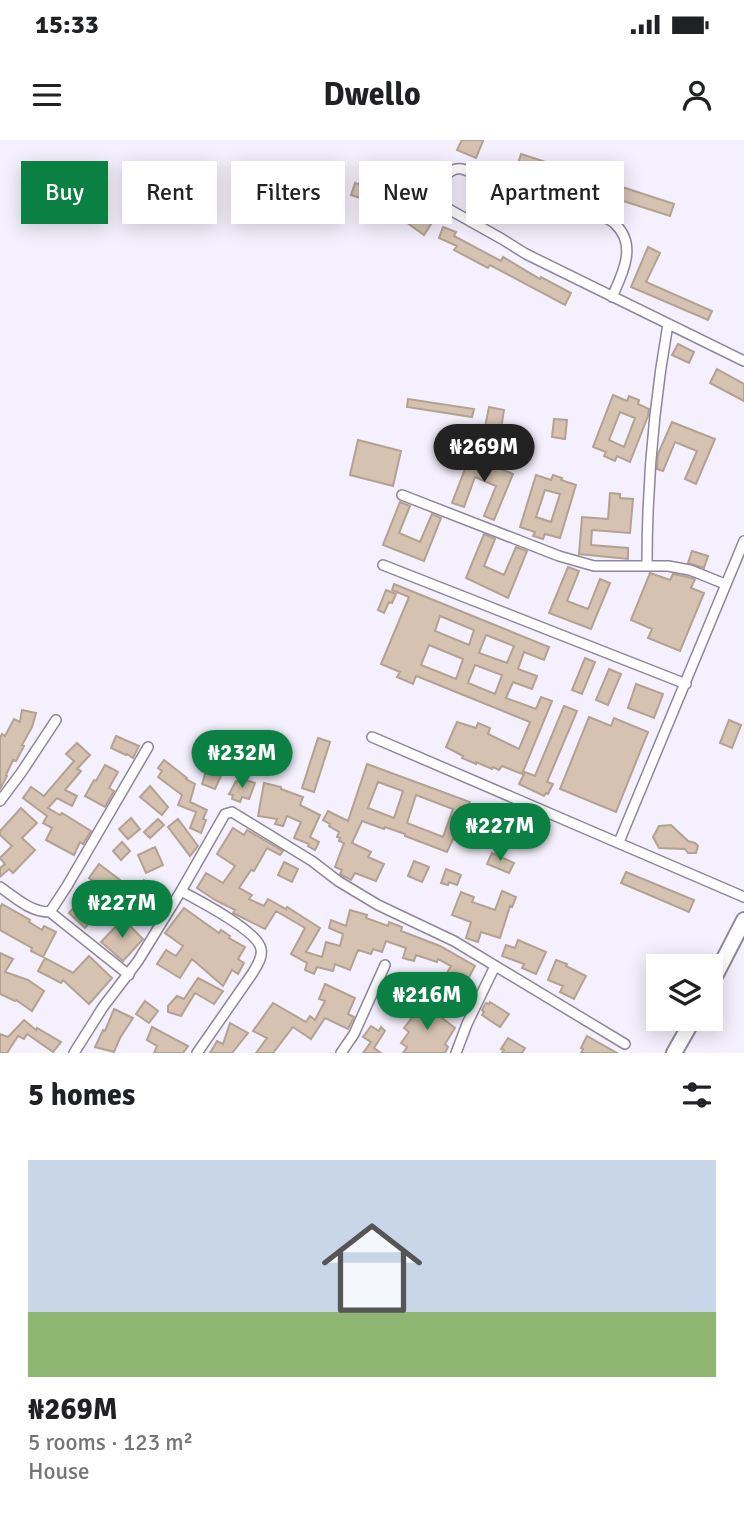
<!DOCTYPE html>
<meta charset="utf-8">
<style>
:root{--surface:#fff;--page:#f6f6f6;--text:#202124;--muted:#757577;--accent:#0b8043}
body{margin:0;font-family:Signika,sans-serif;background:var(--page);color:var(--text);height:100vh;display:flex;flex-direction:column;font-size:26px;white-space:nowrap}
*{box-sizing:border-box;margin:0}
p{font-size:23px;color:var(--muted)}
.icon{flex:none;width:38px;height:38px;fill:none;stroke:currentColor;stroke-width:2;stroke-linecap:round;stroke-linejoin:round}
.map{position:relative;height:913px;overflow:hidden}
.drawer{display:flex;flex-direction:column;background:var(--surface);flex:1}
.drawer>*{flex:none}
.hud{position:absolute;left:21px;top:21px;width:704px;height:63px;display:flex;gap:14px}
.controls{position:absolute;left:646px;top:814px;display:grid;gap:14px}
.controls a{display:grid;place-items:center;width:77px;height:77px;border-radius:0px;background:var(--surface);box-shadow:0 4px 18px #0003;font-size:35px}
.price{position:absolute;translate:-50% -60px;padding:0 16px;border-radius:24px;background:var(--accent);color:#fff;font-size:23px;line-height:46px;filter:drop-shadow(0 2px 4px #0008)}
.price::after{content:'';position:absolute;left:50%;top:42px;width:21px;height:16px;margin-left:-10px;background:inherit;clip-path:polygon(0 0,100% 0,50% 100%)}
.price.active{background:#222;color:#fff}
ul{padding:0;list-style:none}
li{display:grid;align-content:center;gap:14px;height:371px;padding:0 28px}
li span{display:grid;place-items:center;height:217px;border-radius:0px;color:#555}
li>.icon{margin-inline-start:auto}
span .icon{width:126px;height:126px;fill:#fffc;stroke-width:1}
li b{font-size:30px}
h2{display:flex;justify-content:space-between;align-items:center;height:84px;padding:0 28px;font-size:30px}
.pill{padding:0 24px;border-radius:0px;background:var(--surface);box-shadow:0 4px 18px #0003;font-size:24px;line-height:63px}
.pill.active{background:var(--accent);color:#fff}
.status{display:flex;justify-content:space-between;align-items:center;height:49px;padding:0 35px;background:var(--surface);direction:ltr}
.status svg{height:19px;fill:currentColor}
header{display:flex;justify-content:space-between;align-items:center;height:91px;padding:0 28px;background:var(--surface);font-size:32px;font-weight:700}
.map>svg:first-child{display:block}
.building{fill:#d5c2b1;stroke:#b3a191;stroke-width:2;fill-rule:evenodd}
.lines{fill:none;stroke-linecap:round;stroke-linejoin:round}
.minor-casing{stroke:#8e869b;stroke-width:12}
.highway-casing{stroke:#8e869b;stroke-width:18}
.minor{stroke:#fff;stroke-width:9}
.highway{stroke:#fff;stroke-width:14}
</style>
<div class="status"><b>15:33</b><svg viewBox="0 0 49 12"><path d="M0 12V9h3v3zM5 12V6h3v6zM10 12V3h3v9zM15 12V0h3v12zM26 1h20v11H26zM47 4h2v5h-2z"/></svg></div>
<header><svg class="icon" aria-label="menu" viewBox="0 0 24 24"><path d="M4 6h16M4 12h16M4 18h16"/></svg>Dwello<svg class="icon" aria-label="person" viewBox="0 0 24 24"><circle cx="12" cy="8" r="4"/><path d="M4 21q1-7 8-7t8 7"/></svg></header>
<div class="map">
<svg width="744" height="913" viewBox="0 0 744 913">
<rect width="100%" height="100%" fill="#f5f0fd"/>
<path class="building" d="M462,0H479L483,1L476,18L457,10Z
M521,14L674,64L670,76L517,27Z
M355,43L368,47L364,59L351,55Z
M383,55L393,61L416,70L433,81L424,95L406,82L408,79L378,65Z
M443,87L456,92L454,96L501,121L503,117L540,139L541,137L571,153L565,165L490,125L488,128L454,110L457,106L439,98Z
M648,107L660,113L646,142L712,171L708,180L631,147Z
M678,204L694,212L689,223L672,215Z
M717,229L744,244V261L710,243Z
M613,255L627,261L629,256L639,260L638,264L649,269L648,276L630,322L617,316L615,321L604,316L606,312L593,307ZM620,272L635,278L624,307L609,300Z
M408,259L474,269L472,277L407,267Z
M489,267L504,270L501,289L485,287Z
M554,279L567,280L565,299L552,297Z
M672,282L715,299L696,344L685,339L697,311L675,302L663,331L657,329L658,314Z
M358,300L401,311L393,346L350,335Z
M470,316L513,334L494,380L484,376L496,346L475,337L464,367L452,363Z
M536,335L551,340L553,335L562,338L561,340L576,345L560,398L545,394L543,399L533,396L535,392L520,387ZM545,350L560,354L551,382L536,377Z
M610,353L620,354V358L633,359L630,393L592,390L591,405L628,408V419L579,414L582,377L608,379Z
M400,362L410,366L399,393L420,402L432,374L441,378L424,421L383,405Z
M484,394L495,399L484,426L504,435L516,407L527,411L508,458L466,438Z
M692,411L708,416L704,428L688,423Z
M568,427L579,431L567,461L588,469L600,439L610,443L591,489L549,473Z
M650,433L670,440L673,434L688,437L695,439L691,448L704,453L680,511L648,498L652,489L631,480Z
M394,444L549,507L544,520L524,512L518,529L537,536L532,549L513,542L506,558L536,569L541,557L552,561L522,634L502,626L499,630L493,627L492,629L476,622V624L462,618L463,616L446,607L457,582L476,588L478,583L490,588L488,594L519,609L530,582L419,537L416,536L413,544L397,537L400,532L381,524L409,457L392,450ZM440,476L474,490L469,505L435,491ZM486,495L514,506L507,523L479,513ZM429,505L463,519L456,539L421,525ZM475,525L502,535L495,554L468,543Z
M386,450L396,454L392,463L389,462L384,473L378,470Z
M585,518L595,522L582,554L572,550Z
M609,529L621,534L608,565L596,560Z
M636,544L663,554L654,578L628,568Z
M564,566L577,571L547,642L553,644L548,654L546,653L544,656L519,644L525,632L535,636Z
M22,570L36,573L32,587L22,605L24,606L16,621L13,620L6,635L7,636L0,649V598L2,594L5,596L14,579L20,582Z
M589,577L611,586L614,578L648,592L616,672L560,649Z
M729,580L741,585L732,608L720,603Z
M116,596L139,606L133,618L127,614L126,615L111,608Z
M318,598L330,602L314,652L302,648Z
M77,603L90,615L77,629L81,631L65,650L77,656L72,666L57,658L48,668L60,675L62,673L91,691L83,704L80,702L74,715L46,700L52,688L43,683L47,676L23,658L31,647L44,656L74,621L66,614Z
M164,620L187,638L186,639L195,644L190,662L207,670L203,679L206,680L201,693L190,688L196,672L178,665L182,655L158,637L162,631L158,628Z
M367,624L470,662L462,683L480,690L473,707L453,699L447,712L405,696V694L385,687L384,689L362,681L352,703L371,712L368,717L384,724L376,741L355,733L351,740L340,734L342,730L335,727L344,703L339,701L340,698L337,697L339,692L329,686L330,684L323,680L328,671L348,681ZM378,642L403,651L394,678L368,668ZM416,655L453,669L443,697L407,683Z
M105,625L118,632L109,648L114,651L105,667L85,656L94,640L96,641Z
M208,625L223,631L215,649L202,644Z
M243,639L255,643L249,659L242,657L240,662L232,659L233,655L229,654L236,641L240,642Z
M264,643L281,647V649L303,657L300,665L320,675L310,697L319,702L315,710L308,706L309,704L294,698L301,682L287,676L283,686L275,684L277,679L258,676Z
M150,646L168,667L162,675L140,657Z
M21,668L37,683L22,698L35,710L13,733L9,729L0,737V728L5,724L0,718L12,706L0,695V691Z
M131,678L140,689L128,699L119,689Z
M158,679L164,685L150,698L144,692Z
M178,679L198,706L190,716L168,687Z
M671,685L688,701L695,703L698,706L696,713H688L685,709L659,708L653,697L659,686Z
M233,688L244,695L247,690L283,711L280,715L267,708L254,731L251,730L239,748L252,755L249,759L264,766L268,759L286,769L287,767L320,788L306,812L322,817L326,802L340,806L343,794L329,788L331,780L346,786L350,770L367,775L366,778L388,786L389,782L402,787L401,791L440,806L475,826L467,841L473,845L471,851L468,849L458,872L441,864L448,846L442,841L451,826L438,819L437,822L416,815L414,821L403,818L406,808L386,801L382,812L373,809L371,814L358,810L350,830L335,824L333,831L317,827L314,834L305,830L307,823L291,814L305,788L276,771L265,789L233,773L235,770L215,760L197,748L206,733L223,743L235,726L217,714Z
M122,702L130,711L121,720L113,711Z
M155,707L163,725L146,733L138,715Z
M492,713L514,723L509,733L487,724Z
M414,721L429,727L422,742L408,736Z
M284,722L298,729L292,742L278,735Z
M99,724L120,740L109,753L89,738Z
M446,729L461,735L457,745L449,742L448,745L441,743Z
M626,732L694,760L689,772L621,743Z
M144,740L167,756L153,773L156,776L151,782L137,771L134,774L124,765L137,752L136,751Z
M502,751L516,757L512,767L510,766L500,798L481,792L478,802L466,798L471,782L452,775L461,752L474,757L472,762L495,770Z
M103,759L113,769L103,780L93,772Z
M78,763L94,777L85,788L69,773Z
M2,764L30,780L29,782L42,790L44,786L56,792L43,817L31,811L32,808L0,790V768Z
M184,768L219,793L221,790L230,796L229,798L245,807L238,819L244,823L238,834L232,830L223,846L192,819L180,838L157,824L166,810L176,816L183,806L165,793Z
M123,779L143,799L123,821L101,802Z
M518,800L546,812L536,834L522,828L524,824L502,816L506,805L515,808Z
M0,813L13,819L5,832L28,840L44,851L32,871L16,860L15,861L0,854Z
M89,816L112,838L89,864L63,840L61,843L38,831L45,818L73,833Z
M556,820L567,824L566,826L586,836L574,859L560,852L563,846L548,840Z
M198,838L223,851L214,864L195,853L181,876L168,872V866L177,856L184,859Z
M325,844L355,858L348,874L354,877L348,889L325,878L311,899L293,887L273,913H256L267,898L253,891L273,863L306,882L310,876L315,880L325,861L319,859Z
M419,860L455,888L445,904L448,907L445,913H403L407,907L401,903L409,892L404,888L414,875L411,872Z
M145,861L158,871L149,883L136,874Z
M490,862L509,874L500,887L482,875L484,872L482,870L486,863L489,864Z
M114,869L133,878L120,898L114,912L95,907L103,890L105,891Z
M24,880L36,890L37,888L61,902L53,912L27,894L24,899L18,896L7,913H0V894L8,897Z
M230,883L248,893L232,913H210L217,901L223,904Z
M371,886L379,891L381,887L385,891L374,908L381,913H363L371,902L363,897Z
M152,887L188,906L183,913H154L157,906L147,900Z
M587,896L617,913H581L583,909L581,908Z
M508,898L525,908L522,913H502L504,910L501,909Z"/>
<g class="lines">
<g class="minor-casing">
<path id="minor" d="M612,157C622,135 638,105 615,84C611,79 601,77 595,74L462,29C445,27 440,46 434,60L436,62L502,99L526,114L744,221
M402,355L559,416L594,426H668L690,430L725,444
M383,425L686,544
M647,425C647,344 654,263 668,184
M372,597L744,757
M0,661L21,633L56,580
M619,702L744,401
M0,747C16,758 30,772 50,772L129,835
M181,751C198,760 258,791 261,809C263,818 256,827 252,834L197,913
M50,772L67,746L148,607
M74,913L103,867L138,821L181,751L225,674L232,672L312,721L338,741L378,765L454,801L625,904
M341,913L354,894L385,825
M456,913L467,884L495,826"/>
</g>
<g class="highway-casing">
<path id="highway" d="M710,846L744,780
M674,913L694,878"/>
</g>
<use href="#minor" class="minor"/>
<use href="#highway" class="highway"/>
</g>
</svg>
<div class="controls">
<a><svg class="icon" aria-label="layers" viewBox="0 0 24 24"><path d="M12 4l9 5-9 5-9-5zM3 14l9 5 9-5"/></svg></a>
</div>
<b class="price active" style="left:484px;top:344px">₦269M</b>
<b class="price" style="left:242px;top:650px">₦232M</b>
<b class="price" style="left:500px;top:723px">₦227M</b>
<b class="price" style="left:122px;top:800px">₦227M</b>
<b class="price" style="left:427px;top:892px">₦216M</b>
<div class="hud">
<a class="pill active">Buy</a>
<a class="pill">Rent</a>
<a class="pill">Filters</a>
<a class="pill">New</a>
<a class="pill">Apartment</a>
</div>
</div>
<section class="drawer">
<h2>5 homes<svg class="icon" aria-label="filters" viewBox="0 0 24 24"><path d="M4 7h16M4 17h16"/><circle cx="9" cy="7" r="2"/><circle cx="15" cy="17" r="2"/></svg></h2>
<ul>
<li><span style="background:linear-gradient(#c9d6e8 70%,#8fb573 0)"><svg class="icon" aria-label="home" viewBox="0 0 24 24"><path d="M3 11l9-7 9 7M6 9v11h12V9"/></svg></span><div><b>₦269M</b><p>5 rooms · 123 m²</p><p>House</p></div></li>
</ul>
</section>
